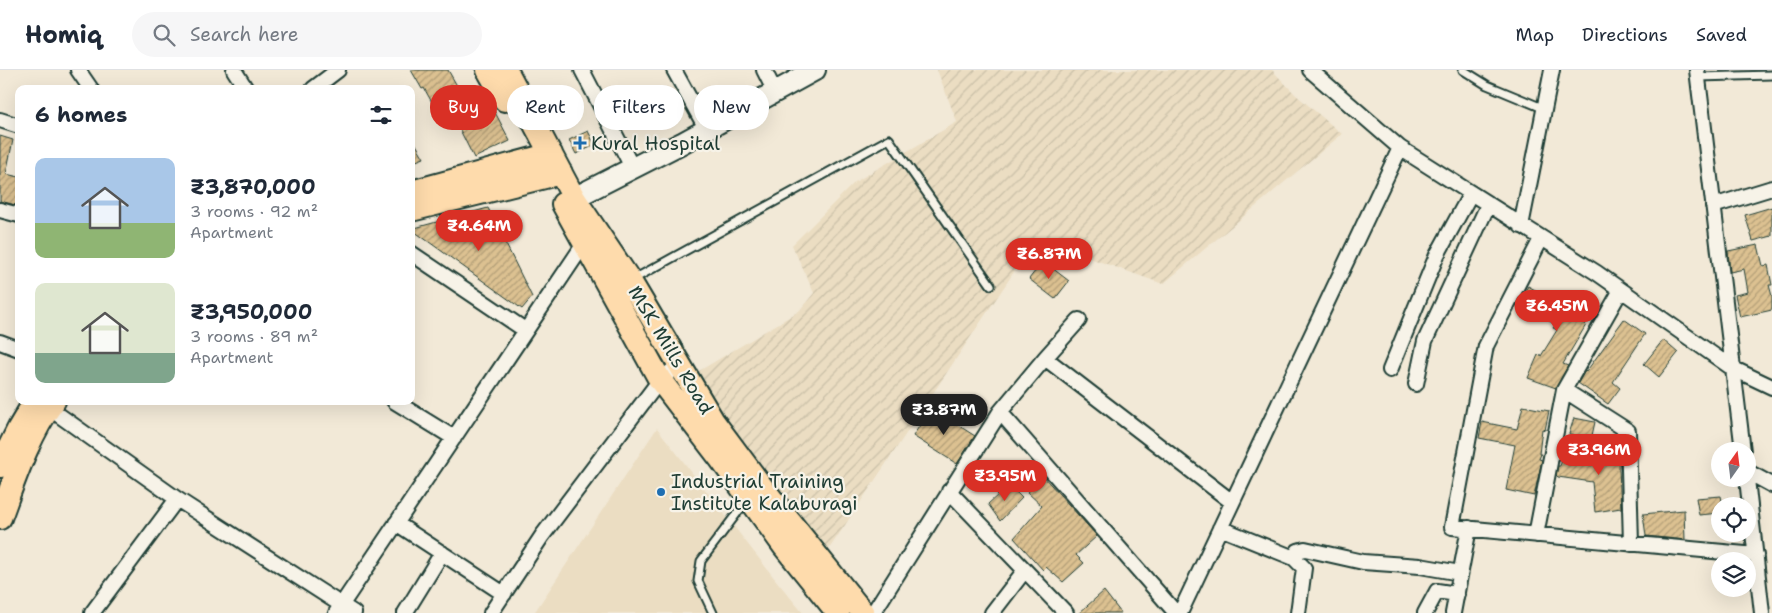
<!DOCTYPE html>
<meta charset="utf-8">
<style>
:root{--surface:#fff;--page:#f6f6f7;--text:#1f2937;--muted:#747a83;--line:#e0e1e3;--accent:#d93025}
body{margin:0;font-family:"Shantell Sans",sans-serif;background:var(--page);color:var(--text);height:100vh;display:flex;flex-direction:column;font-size:19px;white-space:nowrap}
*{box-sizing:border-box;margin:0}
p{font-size:16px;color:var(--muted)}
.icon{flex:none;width:28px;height:28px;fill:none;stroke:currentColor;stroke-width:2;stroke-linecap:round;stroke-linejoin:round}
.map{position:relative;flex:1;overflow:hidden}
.drawer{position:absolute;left:15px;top:15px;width:400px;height:320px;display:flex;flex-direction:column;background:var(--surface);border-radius:10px;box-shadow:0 5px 20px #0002}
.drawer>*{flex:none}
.banner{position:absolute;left:430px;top:15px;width:475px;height:45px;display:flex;gap:10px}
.needle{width:32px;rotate:14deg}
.controls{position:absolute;left:1711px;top:372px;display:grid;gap:10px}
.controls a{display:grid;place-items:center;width:45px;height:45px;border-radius:50%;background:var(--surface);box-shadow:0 5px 20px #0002;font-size:25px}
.price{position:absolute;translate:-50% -42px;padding:0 11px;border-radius:18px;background:var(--accent);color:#fff;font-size:16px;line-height:32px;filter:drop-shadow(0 1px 2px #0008)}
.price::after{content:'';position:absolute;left:50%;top:30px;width:15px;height:11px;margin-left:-8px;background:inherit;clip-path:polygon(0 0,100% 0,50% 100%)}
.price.current{background:#222;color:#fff}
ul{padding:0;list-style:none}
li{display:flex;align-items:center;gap:15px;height:125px;padding:0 20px}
li span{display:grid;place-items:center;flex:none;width:140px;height:100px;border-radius:10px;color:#555}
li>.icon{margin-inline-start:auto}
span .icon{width:60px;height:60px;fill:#fffc;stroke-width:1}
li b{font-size:21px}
h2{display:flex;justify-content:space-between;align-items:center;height:60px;padding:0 20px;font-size:21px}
.chip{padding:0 18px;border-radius:22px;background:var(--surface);box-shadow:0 5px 20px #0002;font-size:18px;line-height:45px}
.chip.current{background:var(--accent);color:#fff}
header{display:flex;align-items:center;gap:30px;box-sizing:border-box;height:70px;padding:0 25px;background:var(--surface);border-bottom:1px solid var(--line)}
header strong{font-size:24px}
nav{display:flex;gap:28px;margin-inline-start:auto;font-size:18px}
.search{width:350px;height:45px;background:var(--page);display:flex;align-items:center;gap:12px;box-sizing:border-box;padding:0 18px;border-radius:28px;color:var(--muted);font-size:19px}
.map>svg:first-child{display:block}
.built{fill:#ebddc2}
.industrial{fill:url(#industrial-furrows)}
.building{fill:url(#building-hatch);stroke:#1f3d34}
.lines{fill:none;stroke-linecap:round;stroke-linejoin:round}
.lane-casing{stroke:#1f3d34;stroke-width:11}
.street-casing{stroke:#1f3d34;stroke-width:18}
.secondary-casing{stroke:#1f3d34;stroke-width:24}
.primary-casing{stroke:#1f3d34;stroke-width:26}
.lane{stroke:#f7f3e8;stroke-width:7}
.street{stroke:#f7f3e8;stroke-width:14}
.secondary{stroke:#f7f3e8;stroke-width:20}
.primary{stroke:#fedbac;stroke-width:22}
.poi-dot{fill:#1f6fb2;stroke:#f7f3e8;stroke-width:2}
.labels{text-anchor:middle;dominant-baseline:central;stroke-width:4.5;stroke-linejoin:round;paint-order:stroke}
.poi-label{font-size:19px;fill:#1f3d34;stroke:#f7f3e8;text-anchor:start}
.street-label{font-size:19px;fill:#1f3d34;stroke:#f7f3e8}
</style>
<header>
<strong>Homiq</strong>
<div class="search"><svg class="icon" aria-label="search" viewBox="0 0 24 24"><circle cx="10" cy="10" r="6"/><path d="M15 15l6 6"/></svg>Search here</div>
<nav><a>Map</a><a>Directions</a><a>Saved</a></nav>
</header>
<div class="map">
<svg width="1772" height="543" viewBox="0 0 1772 543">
<defs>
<pattern id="industrial-furrows" width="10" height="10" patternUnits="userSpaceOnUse" patternTransform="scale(1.25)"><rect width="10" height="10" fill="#ebddc2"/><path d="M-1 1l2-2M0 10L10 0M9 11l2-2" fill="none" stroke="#c9bfa7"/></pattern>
<pattern id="building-hatch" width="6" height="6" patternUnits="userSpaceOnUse" patternTransform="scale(1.25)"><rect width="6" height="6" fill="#dcc191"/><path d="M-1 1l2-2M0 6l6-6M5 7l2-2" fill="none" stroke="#b29e77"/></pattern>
</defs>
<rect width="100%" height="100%" fill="#f2e9d7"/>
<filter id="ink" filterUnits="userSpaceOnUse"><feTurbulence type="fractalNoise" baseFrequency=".02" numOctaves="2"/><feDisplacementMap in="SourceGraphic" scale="10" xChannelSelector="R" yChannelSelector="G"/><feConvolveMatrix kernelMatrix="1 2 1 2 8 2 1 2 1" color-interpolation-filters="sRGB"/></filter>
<g filter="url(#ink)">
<path class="built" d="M657,358L775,509L803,543H534Z"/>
<path class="industrial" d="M937,0H1272L1295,24L1342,64L1163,214L1036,169L827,482L717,341L694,304L799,241L814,223L792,175L855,112L957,52Z"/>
<path class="building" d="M411,0H448L468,35L486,25L510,71L474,88L450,40L439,45L424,18L422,19Z
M588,61L595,75L576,84L569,70Z
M0,66L13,70L6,104L19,107V136L0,131Z
M411,66L424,88L411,93Z
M1772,137V166L1753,171L1745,145Z
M488,138L532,227L522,239L411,159Z
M1758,175L1763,196L1768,195L1772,215H1769L1772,226V240L1740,247L1735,225L1748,222L1744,199L1730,202L1728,181Z
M1043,191L1069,211L1055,229L1029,209Z
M1528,216L1564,236L1572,222L1596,233L1584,254L1586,255L1563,294L1568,296L1556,318L1528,308L1538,285L1541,286L1557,260L1553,258L1556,254L1517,236Z
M1624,249L1645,264L1613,312L1620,318L1608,334L1578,313L1585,301L1586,302Z
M1663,270L1678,283L1659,307L1644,294Z
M1523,336L1549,341L1545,360L1542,359L1539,384H1541L1539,389L1542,390L1534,426L1506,420L1515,375L1479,368L1482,352L1517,359Z
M931,338L975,366L957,394L913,366Z
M1574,348L1595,352L1591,370L1569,364Z
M1594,373L1620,375L1619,399L1621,438L1595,442L1592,412L1558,407L1556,405L1558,396H1560L1562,390L1591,395Z
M1042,405L1097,466L1076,485L1084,493L1063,512L1046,497L1043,500L1014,468L1042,436L1027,422Z
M1009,415L1022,428L1000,451L988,434Z
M1721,426L1723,436H1720V443L1699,445L1696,428Z
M1684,440L1685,470L1646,466L1643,444Z
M1104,521L1121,543H1079Z"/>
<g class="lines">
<g class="lane-casing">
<path id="lane" d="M1463,0L1487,15L1545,39
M1698,7L1772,5
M632,210L889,69L991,215
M713,543L698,511L701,491L747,430"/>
</g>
<g class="street-casing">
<path id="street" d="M78,0L91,19
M234,0L246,19
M582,0L633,99
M674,0L707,60
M764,0L775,22
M1310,0L1400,78L1597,203L1732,298L1772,317
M1697,0L1743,381
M313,19L338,0
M0,50L19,56
M1713,136L1772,118
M0,140L19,145
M1521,156L1552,0
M1541,169L1486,276L1452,457L1756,485
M411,183L525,260
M0,272L19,279
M1045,288L1232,432
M1390,300L1437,185L1471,123
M1416,314L1425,271L1488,135
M1564,320L1628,361L1631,474
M394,331L454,368
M49,338L177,429L354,543
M1000,342L1176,543
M1748,402L1772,415
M1747,409L1762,543
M949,421L1066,543
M396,453L504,524
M1220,458L1294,488L1304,498L1298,543
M1536,465L1564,320L1621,220
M1294,488L1298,481L1305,479L1363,492L1420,496L1460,503
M92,543L177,429
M336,543L584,174
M405,543L442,483
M491,543L542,466L660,310L679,295
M873,543L1000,342L1045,288L1079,250
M992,543L1025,500
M1180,543L1400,78
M1425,543L1437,521L1457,524
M1453,543L1469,458"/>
</g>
<g class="secondary-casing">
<path id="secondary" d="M564,135L574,128L682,73L815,0"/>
</g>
<g class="primary-casing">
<path id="primary" d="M488,0L505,30
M506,0L574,128L630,211L713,351L765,421L863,543
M411,122L551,84
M563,134L660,310L720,388L784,476L838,543
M411,140L561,103
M0,396L19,358L35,331
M0,448C14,410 29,364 54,331"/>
</g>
<use href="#lane" class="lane"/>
<use href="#street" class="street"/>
<use href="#secondary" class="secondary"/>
<use href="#primary" class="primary"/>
</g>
</g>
<g class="poi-dot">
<path d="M577.5 65.5h5v5h5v5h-5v5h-5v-5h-5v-5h5z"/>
<circle cx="661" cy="422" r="5"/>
</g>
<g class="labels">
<g class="poi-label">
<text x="591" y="73">Kural Hospital</text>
<text x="671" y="411">Industrial Training<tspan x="671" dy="22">Institute Kalaburagi</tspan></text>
</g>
<g class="street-label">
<text transform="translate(671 280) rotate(59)">MSK Mills Road</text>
</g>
</g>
</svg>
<div class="controls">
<a><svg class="needle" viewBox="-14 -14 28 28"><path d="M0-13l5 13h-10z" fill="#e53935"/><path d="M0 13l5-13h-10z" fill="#747a83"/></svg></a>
<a><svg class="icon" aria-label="locate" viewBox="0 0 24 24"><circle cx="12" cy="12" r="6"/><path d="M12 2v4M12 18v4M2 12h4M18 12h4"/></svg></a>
<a><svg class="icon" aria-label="layers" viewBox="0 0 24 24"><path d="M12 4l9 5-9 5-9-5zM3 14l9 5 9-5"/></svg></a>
</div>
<b class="price" style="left:479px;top:182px">₹4.64M</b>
<b class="price" style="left:1049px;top:210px">₹6.87M</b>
<b class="price" style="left:1557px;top:262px">₹6.45M</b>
<b class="price current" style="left:944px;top:366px">₹3.87M</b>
<b class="price" style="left:1599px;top:406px">₹3.96M</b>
<b class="price" style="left:1005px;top:432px">₹3.95M</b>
<div class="banner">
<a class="chip current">Buy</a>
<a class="chip">Rent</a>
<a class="chip">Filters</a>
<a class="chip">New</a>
</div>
<section class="drawer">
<h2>6 homes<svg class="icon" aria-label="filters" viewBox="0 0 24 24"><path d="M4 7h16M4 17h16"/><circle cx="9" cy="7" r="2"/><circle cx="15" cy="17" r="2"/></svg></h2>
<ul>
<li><span style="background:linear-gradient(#a9c7e8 65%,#8fb573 0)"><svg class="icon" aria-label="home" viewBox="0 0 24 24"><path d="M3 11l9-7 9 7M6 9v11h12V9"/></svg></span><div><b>₹3,870,000</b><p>3 rooms · 92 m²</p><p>Apartment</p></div></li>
<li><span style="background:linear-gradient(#dfe7d0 70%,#7fa58c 0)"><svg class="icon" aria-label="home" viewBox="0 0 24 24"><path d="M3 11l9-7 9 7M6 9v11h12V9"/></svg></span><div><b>₹3,950,000</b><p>3 rooms · 89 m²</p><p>Apartment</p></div></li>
</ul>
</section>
</div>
